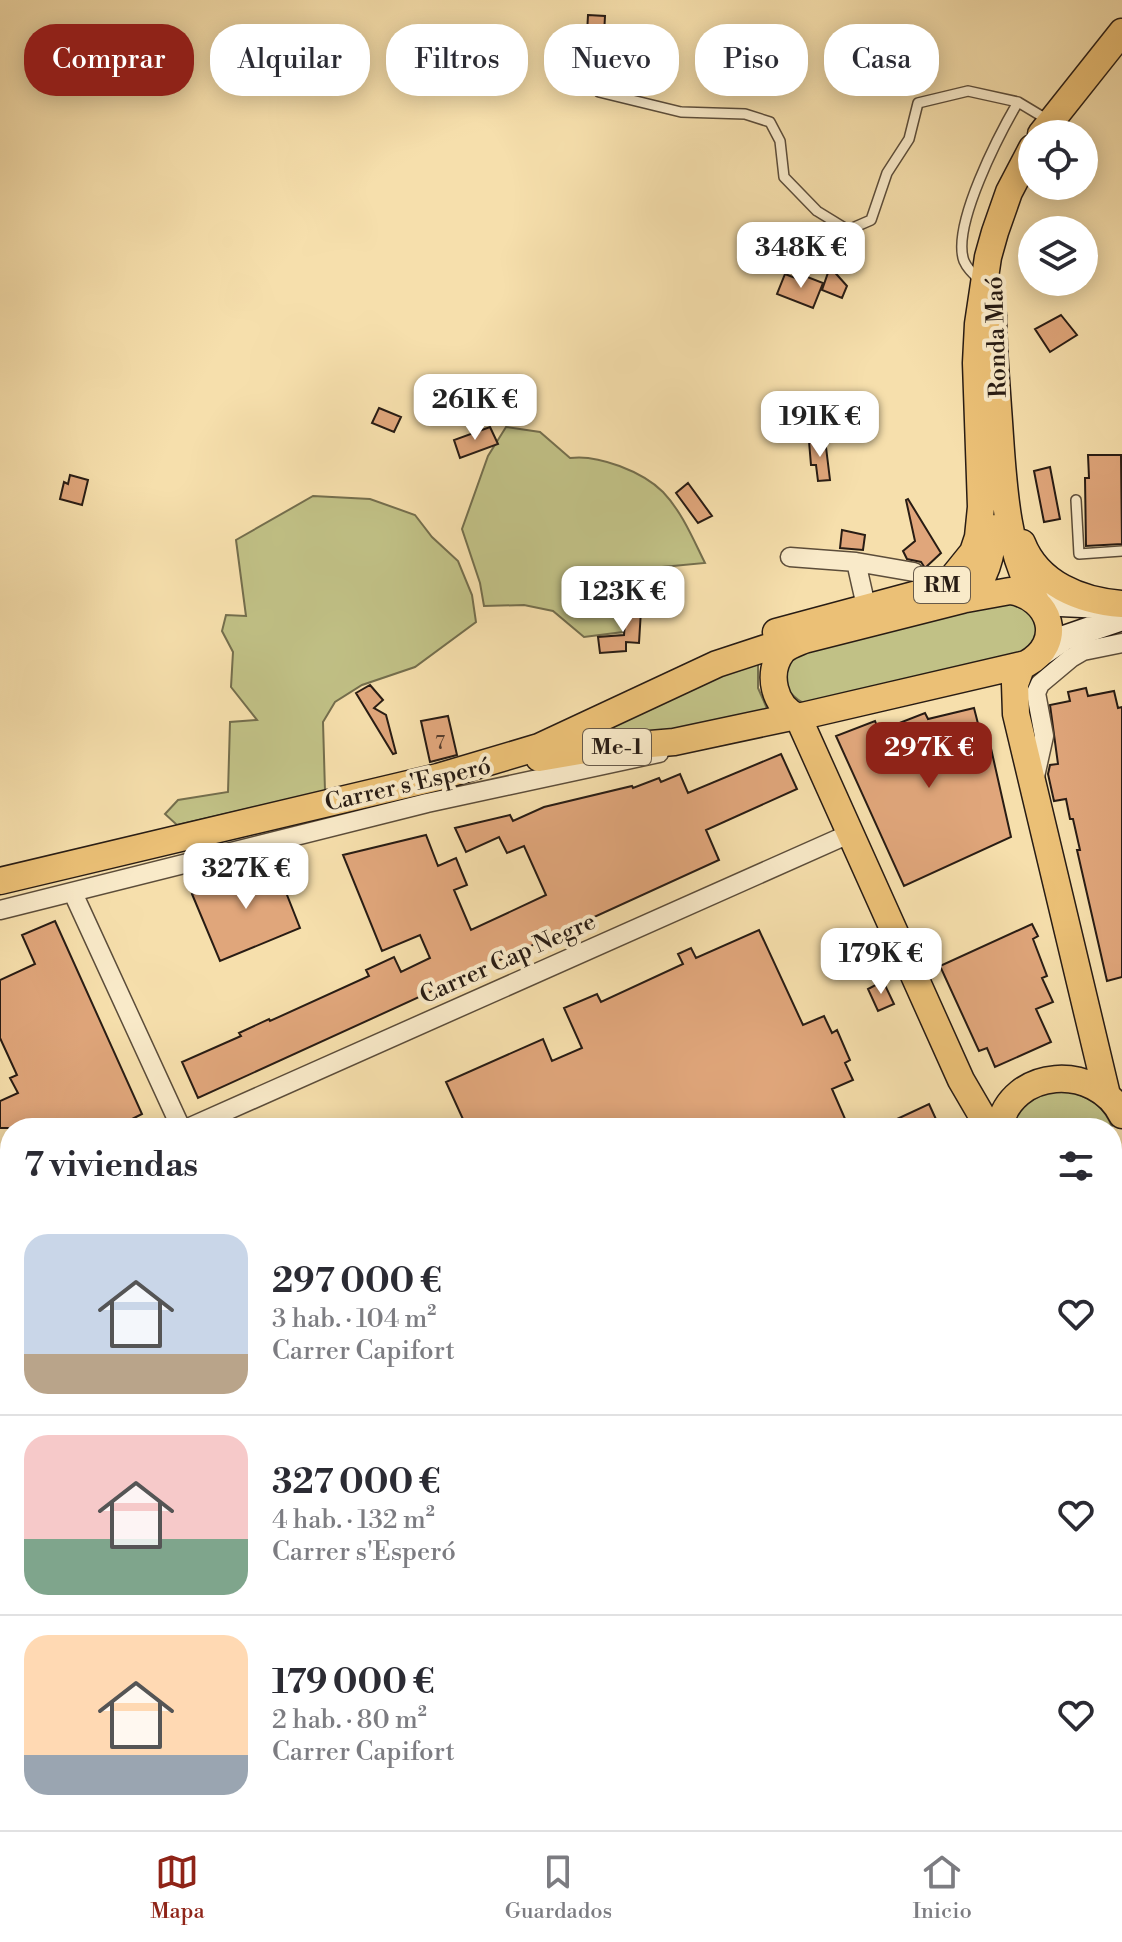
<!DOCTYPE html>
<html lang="es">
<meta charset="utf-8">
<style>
:root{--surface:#fff;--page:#f2f2f3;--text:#2b2b33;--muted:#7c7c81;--line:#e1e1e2;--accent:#8f2418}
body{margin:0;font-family:"Libre Bodoni",serif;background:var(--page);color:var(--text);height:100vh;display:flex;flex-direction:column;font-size:30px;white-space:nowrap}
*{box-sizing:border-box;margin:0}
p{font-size:26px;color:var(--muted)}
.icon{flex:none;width:44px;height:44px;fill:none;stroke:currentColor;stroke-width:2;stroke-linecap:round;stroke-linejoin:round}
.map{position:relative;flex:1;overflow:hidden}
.sheet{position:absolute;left:0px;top:1118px;width:1122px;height:712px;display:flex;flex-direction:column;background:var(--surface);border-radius:32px 32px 0 0;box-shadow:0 4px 20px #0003}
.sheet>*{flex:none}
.guide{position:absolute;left:24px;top:24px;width:1074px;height:72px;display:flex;gap:16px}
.buttons{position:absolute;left:1018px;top:120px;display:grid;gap:16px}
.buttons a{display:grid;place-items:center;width:80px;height:80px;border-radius:50%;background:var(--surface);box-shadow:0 4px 20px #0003;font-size:40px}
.price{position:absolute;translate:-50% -68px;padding:0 18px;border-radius:16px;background:#fff;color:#222;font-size:26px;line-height:52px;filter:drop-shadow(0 2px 4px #0008)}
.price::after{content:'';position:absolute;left:50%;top:48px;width:24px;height:18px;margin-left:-12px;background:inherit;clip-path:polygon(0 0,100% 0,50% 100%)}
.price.selected{background:var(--accent);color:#fff}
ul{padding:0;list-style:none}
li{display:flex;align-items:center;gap:24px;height:200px;padding:0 24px}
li+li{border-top:2px solid var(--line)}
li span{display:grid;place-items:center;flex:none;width:224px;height:160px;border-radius:24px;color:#555}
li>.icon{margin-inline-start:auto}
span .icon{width:96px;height:96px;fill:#fffc;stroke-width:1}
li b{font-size:34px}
h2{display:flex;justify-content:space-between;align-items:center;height:96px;padding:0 24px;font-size:34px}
.tag{padding:0 28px;border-radius:32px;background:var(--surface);box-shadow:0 4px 20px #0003;font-size:28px;line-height:72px}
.tag.selected{background:var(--accent);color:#fff}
.tabs{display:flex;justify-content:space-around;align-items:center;height:112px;border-top:2px solid var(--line);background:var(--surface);font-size:22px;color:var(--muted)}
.tabs a{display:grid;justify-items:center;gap:4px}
.tabs .selected{color:var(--accent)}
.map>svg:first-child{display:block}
.green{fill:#c1c186;stroke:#746e4d;stroke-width:2}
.building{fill:#e0a67b;stroke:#281c14;stroke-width:2}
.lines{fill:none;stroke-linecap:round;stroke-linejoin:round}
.lane-casing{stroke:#5c4d3a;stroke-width:12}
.street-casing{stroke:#5c4d3a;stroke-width:21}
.secondary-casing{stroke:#281c14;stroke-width:27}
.primary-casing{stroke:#281c14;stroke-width:29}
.lane{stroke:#f9eac9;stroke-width:9}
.street{stroke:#f9eac9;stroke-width:18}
.secondary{stroke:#f9eac9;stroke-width:24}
.primary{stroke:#ebc076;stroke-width:26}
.labels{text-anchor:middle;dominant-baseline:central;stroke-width:8;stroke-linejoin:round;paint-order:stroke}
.number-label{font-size:20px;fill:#563e2e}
.shield{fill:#f9eac9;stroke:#675a4a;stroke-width:2}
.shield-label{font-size:22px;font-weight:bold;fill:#281c14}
.street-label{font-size:24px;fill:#281c14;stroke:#f9eac9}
</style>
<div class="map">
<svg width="1122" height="1830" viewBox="0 0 1122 1830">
<rect width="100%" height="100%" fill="#f6dfac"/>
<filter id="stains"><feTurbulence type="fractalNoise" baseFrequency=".0025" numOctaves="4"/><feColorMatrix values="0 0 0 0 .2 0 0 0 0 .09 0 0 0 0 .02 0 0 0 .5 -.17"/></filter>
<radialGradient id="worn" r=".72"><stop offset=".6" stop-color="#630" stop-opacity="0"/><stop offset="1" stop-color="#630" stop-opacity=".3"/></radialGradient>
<path class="green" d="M506,427L540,432L570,458C598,454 643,472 663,492C682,512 693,539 705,563L662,567L632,578L624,601L623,632L584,637L553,611L524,605L484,606L480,583L462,529L488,456Z
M313,496L370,499L415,515L432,537L458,561L472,595L476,622L415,667L362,685L335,702L323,722L325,791L177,825L165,814L178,800L228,792L230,722L257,720L231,687L233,652L222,631L226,615L246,616L236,540Z
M1017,601C1040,622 1047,637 1018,657L810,706C794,700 778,684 786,666C789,659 799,652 805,647Z
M758,663V688L769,713L728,724L583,739L675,690Z
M1060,1090C1102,1096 1122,1123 1112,1166V1128H1010C1018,1104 1037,1094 1060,1090Z
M1112,1205L1122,1212V1326L1112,1329Z"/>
<path class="building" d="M588,15L605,16L604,35L587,34Z
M830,267L847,286L842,298L822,290Z
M785,274L803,281L805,276L823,283L813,308L777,294Z
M1061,315L1077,335L1050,352L1035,329Z
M379,408L401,417L394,432L372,423Z
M490,427L498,444L460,458L454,440Z
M825,439L830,480L818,481L816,465H811L809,441Z
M1088,455H1121L1122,544L1086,546L1085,478H1089Z
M1050,467L1060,519L1044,522L1034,471Z
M70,475L88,480L82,505L60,499L64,482L68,484Z
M688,483L712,516L698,523L676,493Z
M908,499L941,553L925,568L921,562L907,559L903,551L915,541L906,500Z
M842,530L865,535L863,550L840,548Z
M626,610H641L639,643L626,642V651L600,653L598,637L624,635Z
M370,685L383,700L374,708L386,715L396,753L393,754L356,693Z
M1086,688L1088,696L1114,691L1118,708L1122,707V977L1107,981L1077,850H1080L1073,819H1070L1066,799L1054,801L1048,774L1050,765L1058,764L1050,705L1070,701L1068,692Z
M974,708L984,747L990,744L1011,837L904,886L836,736L875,721L879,731L925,713L928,719Z
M448,716L457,755L430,762L421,721Z
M781,754L797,789L706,830L719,860L198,1098L182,1062L241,1036L239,1033L269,1019L270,1021L369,976L366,970L394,957L401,972L430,958L420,935L382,951L343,855L426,835L438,866L456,858L467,885L454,890L471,930L546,895L524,846L507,853L499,837L466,852L455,828L510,815L513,821L544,807L632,786L633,788L659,778L661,782L680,774L688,793Z
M274,862L300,928L220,961L192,894Z
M55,921L142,1114L132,1119L136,1128H0V1101L18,1093L10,1078L17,1075L0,1038V980L35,964L22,935Z
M1032,924L1038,936L1033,939L1047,976L1042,978L1053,1002L1036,1009L1051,1042L995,1067L987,1048L979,1051L940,966Z
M759,930L803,1025L824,1016L832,1033L837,1030L850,1060L845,1063L853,1080L832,1089L849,1128H467L446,1082L543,1039L552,1061L582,1048L564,1008L597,994L601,1002L683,964L678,954L691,948L696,958Z
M883,981L894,1004L878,1011L868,989Z
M929,1104L940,1128H902L897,1119Z"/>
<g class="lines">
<g class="lane-casing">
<path id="lane" d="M573,36L584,71L599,92L681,112L745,114L770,122L780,141L784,177L817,211L848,230L871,220L887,173L909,139L918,103L968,91L1018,102L1048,120
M981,281C975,276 967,268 964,261C951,226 1000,133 1018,102
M1076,500L1079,554L1122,551
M0,1820L10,1816
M57,1820L62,1830
M272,1820L276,1830"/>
</g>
<g class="street-casing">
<path id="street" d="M790,557L856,562L866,606
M856,562L914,572
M1034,781L1044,736L1036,693L1040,684L1071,658L1083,651L1122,643
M73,893L181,1128
M0,910L427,803L659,753
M188,1128L849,834
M0,1213L10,1208
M1112,1575L1122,1570
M495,1820L499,1830
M551,1830L573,1820"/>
</g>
<g class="secondary-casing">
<path id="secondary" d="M1038,603L1104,606
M1036,657L1064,638L1122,618
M0,1636L10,1631
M0,1666L10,1662"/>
</g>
<g class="primary-casing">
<path id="primary" d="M1041,134L1122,32
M993,315C993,345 996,377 998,408C1003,472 1003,544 1036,601
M1022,543C1038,584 1081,601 1122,604
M1010,591C1051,597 1065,643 1026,664L798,717C774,707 766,673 782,652C787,646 797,643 804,640L966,599Z
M966,599C985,582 993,554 993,528
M776,632L921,593L948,583L973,552L978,537L981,507L976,363L978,324L988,257L995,232L1009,192L1032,148
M1022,665L1015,684L1016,714L1107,1095
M798,717L961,1080L989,1128
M539,758L591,749L674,742L796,716
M0,881L438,777L539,747L717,664L781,643L804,640
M999,1128C1011,1067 1096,1063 1122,1115
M1112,1186L1122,1172
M1112,1411L1122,1433"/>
</g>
<use href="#lane" class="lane"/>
<use href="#street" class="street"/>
<use href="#secondary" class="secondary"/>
<use href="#primary" class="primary"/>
</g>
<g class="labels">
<g class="number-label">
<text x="440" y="743">7</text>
</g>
<g class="shield">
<rect x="914" y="567" width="56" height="36" rx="6"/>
<rect x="583" y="729" width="68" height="36" rx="6"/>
</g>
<g class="shield-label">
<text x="942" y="585">RM</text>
<text x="617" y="747">Me-1</text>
</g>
<g class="street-label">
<text transform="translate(997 337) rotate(-92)">Ronda Maó</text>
<text transform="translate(408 785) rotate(-13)">Carrer s'Esperó</text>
<text transform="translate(508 959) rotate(-24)">Carrer Cap Negre</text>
</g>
</g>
<rect width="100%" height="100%" filter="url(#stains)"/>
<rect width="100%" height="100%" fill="url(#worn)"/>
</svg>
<div class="buttons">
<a><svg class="icon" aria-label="locate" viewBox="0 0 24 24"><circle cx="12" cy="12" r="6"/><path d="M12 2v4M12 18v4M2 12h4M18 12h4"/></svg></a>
<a><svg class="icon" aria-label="layers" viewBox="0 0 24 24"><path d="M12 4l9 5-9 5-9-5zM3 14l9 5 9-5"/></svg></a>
</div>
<b class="price" style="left:801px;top:290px">348K €</b>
<b class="price" style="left:475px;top:442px">261K €</b>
<b class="price" style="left:820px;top:459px">191K €</b>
<b class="price" style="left:623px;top:634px">123K €</b>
<b class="price selected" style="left:929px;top:790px">297K €</b>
<b class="price" style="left:246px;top:911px">327K €</b>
<b class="price" style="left:881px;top:996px">179K €</b>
<div class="guide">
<a class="tag selected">Comprar</a>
<a class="tag">Alquilar</a>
<a class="tag">Filtros</a>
<a class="tag">Nuevo</a>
<a class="tag">Piso</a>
<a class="tag">Casa</a>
</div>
<section class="sheet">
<h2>7 viviendas<svg class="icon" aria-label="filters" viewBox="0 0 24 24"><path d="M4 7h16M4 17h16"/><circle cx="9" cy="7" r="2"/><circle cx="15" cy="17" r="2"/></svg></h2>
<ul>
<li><span style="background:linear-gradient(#c9d6e8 75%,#b9a48a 0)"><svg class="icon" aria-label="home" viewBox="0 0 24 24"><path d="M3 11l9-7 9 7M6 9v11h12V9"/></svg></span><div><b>297 000 €</b><p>3 hab. · 104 m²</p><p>Carrer Capifort</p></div><svg class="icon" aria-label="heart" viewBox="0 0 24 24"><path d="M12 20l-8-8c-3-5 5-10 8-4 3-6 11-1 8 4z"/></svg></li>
<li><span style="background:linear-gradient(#f6c9c9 65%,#7fa58c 0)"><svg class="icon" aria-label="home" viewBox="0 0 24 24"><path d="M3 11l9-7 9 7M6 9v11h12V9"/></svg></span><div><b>327 000 €</b><p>4 hab. · 132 m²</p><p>Carrer s'Esperó</p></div><svg class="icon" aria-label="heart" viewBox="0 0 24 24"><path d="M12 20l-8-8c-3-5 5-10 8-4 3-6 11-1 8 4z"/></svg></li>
<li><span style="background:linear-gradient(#ffd9b3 75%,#9aa5b1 0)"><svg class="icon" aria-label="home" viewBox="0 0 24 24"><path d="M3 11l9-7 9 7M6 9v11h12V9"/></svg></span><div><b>179 000 €</b><p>2 hab. · 80 m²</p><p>Carrer Capifort</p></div><svg class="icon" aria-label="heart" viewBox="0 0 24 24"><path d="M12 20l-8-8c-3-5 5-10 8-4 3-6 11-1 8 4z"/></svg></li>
</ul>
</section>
</div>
<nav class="tabs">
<a class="selected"><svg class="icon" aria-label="map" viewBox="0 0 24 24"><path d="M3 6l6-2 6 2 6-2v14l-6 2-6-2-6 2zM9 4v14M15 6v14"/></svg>Mapa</a>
<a><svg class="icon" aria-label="saved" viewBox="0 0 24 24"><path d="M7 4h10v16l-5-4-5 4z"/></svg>Guardados</a>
<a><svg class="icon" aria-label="home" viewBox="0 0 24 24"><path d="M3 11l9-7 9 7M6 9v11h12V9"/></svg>Inicio</a>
</nav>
